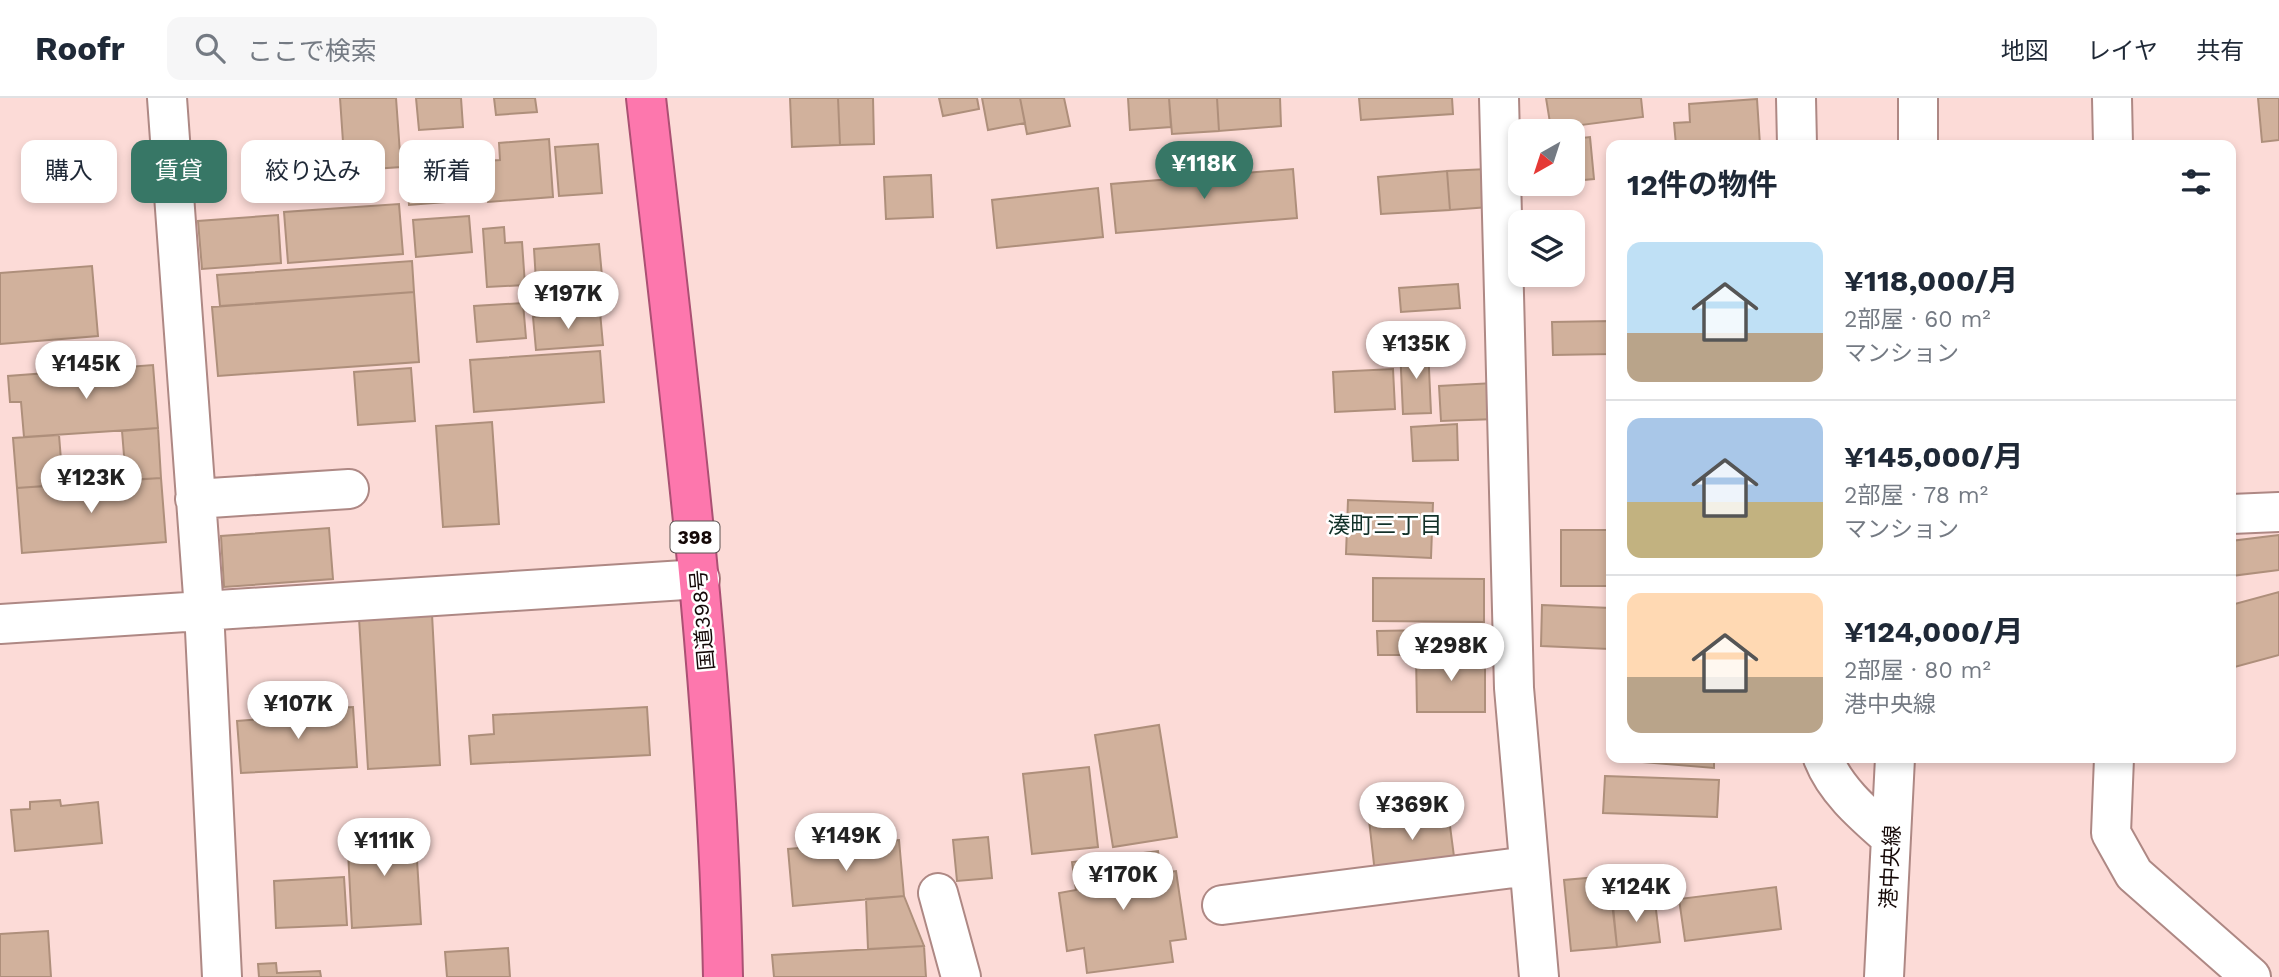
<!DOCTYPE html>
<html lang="ja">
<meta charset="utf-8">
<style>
:root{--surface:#fff;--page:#f6f6f7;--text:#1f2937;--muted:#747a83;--line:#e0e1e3;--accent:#377766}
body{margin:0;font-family:"Work Sans","Noto Sans JP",sans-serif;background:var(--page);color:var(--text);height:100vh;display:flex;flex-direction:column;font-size:26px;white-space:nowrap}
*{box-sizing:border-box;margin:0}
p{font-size:23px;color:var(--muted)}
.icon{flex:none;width:38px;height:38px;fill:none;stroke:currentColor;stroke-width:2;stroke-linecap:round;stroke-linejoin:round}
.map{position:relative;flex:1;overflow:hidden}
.side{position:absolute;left:1606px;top:42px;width:630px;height:623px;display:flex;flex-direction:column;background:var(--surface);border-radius:14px;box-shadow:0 4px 10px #0003}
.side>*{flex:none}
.top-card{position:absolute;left:21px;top:42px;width:665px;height:63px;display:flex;gap:14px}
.needle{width:46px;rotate:219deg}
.fabs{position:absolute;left:1508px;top:21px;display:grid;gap:14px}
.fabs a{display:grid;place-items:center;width:77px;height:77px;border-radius:14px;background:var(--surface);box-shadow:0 4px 10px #0003;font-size:35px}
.price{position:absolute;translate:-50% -60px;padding:0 16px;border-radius:24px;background:#fff;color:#222;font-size:23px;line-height:46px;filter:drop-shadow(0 2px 4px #0008)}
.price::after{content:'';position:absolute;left:50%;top:42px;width:21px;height:16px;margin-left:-10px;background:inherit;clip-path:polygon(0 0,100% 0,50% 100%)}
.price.selected{background:var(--accent);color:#fff}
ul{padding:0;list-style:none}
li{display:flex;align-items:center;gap:21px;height:175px;padding:0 21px}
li+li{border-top:2px solid var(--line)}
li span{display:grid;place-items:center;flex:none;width:196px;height:140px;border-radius:14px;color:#555}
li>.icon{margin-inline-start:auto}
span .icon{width:84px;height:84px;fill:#fffc;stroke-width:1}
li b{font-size:30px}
h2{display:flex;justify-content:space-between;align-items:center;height:84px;padding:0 21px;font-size:30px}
.tag{padding:0 24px;border-radius:14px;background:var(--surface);box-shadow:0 4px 10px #0003;font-size:24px;line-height:63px}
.tag.selected{background:var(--accent);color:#fff}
header{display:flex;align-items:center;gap:42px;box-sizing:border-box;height:98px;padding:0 35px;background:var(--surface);border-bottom:2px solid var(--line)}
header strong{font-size:33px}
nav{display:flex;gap:38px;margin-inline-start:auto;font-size:24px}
.search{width:490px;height:63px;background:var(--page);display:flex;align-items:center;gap:18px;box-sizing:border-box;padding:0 24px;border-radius:14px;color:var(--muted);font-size:26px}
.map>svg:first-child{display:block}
.building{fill:#d1b19c;stroke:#ae8f7b;stroke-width:2}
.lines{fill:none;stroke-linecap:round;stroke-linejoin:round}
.minor-casing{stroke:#ae8884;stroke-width:42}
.highway-casing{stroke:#ab5073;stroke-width:42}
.minor{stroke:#fff;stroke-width:38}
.highway{stroke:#fd77ad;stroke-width:38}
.labels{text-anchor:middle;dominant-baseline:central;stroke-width:5;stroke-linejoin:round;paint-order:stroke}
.shield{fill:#fff;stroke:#5a5251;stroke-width:2}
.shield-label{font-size:19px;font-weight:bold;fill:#140807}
.street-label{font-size:21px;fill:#140807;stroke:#fff}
.neighbourhood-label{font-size:23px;fill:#123129;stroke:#fff}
</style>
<header>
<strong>Roofr</strong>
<div class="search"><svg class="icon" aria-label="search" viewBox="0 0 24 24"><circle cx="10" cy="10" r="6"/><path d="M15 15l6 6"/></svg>ここで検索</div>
<nav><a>地図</a><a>レイヤ</a><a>共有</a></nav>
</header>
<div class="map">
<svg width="2279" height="879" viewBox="0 0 2279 879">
<rect width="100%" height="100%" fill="#fcdbd7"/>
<path class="building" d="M340,0H396L401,69L345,73Z
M416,0H461L463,29L419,32Z
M494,0H535L537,14L496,17Z
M790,0H838L840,47L792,49Z
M838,0H873L874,46L840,47Z
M939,0H977L979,11L943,18Z
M982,0H1020L1025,25L988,32Z
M1020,0H1064L1070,28L1027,36Z
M1128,0H1169L1171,29L1130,32Z
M1169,0H1217L1219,33L1172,36Z
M1217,0H1280L1281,28L1219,33Z
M1359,0H1452L1453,16L1361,22Z
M1546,0H1641L1643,19L1551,31Z
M2258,0H2279V42L2262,44Z
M1757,1L1760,47H1676L1674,25L1690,24L1689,6Z
M1590,39L1594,81L1573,83V41Z
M549,41L553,99L488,104L485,63L500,62L499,45Z
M598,46L602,95L559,98L555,49Z
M467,55L471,102L409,107L406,59Z
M1293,71L1297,120L1116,135L1111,86Z
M1487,71L1489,109L1450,112L1447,73Z
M1447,73L1450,112L1381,116L1378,79Z
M931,77L933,119L886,121L884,79Z
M1098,90L1103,139L997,150L992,102Z
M399,106L403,156L288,165L284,114Z
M278,117L281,165L202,171L198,123Z
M469,118L472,154L416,159L413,122Z
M504,129L505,145L522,144L525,187L487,189L483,131Z
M599,146L602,178L536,183L534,151Z
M412,163L414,194L220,208L217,177Z
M92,168L98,238L0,246V175Z
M1458,186L1460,210L1401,214L1399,190Z
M414,194L419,264L218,278L212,209Z
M523,205L526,240L477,244L474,208Z
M600,214L603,247L536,252L533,219Z
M1612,223V256L1553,257L1552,224Z
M1428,249L1431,315L1403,316L1400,250Z
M600,253L604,304L474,314L470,262Z
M153,267L158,330L24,339L21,304H10L8,278Z
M411,270L415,323L358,327L354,274Z
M1393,271L1395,311L1335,314L1333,274Z
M1494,285L1496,321L1441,323L1439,288Z
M492,324L499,426L443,429L436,328Z
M1457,326L1458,362L1413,363L1411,329Z
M158,330L161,380L126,382L122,333Z
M59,337L63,387L17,390L13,340Z
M161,380L166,444L22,455L17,390Z
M1348,402L1433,405L1431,460L1346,456Z
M329,430L333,481L224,489L221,438Z
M1561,432H1612V488H1561Z
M2279,437V472L2231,478V443Z
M1373,480L1484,481V524L1373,523Z
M2279,494V557L2231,570V507Z
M1542,507L1610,510L1609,551L1541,548Z
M1610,510H1612V551H1609Z
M432,516L440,667L368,671L359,520Z
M1430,532V557H1378L1377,533Z
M1485,556V614H1417L1416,557Z
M325,609L326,618H334V610L353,609L357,669L241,675L237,623L277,620V612Z
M647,609L650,657L471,666L469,638L494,636L493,617Z
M1159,627L1177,739L1113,749L1095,637Z
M1630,660H1714V670L1630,663Z
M1089,669L1098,749L1032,756L1023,676Z
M1605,678L1719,682L1717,719L1603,715Z
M60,702L61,708L98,704L102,745L15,753L11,712L30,711V704Z
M1448,713L1455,766L1375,775L1369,722Z
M415,730L421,826L352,830L347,734Z
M988,739L992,780L957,783L953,742Z
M899,742L904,798L793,808L788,751Z
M1158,753L1161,775L1176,773L1186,841L1170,843L1173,864L1087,875L1084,850L1067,853L1059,795L1076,792L1072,764Z
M1609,778L1617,849L1571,853L1564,782Z
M344,779L347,827L276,830L274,783Z
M1776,789L1781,831L1685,843L1679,801Z
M904,798L924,848L868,851L866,801Z
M1655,804L1660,844L1617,849L1613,808Z
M48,833L51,879H0V836Z
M924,848L926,879H774L772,857Z
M508,850L510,879H447L445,854Z
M276,865L277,875L320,873L321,879H259L258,866Z"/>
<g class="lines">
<g class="minor-casing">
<path id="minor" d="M167,0L204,512L222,879
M1499,0L1514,590L1539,879
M1796,0L1797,47
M2112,0L2113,47
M1918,47V0
M195,401L349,391
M2231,416L2279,414
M0,526L700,481
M1823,660C1836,693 1865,717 1891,740
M2114,660L2111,735L2134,776L2251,879
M938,795L961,879
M1222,807L1529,768
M1884,879L1895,660"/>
</g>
<g class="highway-casing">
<path id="highway" d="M646,0C679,292 717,585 723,879"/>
</g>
<use href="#minor" class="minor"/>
<use href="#highway" class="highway"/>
</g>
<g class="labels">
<rect class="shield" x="670.5" y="423.5" width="49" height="31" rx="5"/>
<g class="shield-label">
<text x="695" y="439">398</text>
</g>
<g class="street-label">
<text transform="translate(702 522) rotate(-95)">国道398号</text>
<text transform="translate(1890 769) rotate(-87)">港中央線</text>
</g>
<g class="neighbourhood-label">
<text x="1385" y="427">湊町三丁目</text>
</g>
</g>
</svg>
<div class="fabs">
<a><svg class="needle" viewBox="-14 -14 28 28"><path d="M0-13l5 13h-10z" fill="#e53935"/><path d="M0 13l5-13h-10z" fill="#747a83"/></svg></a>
<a><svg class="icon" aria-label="layers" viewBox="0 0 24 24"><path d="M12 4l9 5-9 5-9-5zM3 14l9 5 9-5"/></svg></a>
</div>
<b class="price selected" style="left:1204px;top:103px">¥118K</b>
<b class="price" style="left:568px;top:233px">¥197K</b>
<b class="price" style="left:1416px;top:283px">¥135K</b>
<b class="price" style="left:86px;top:303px">¥145K</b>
<b class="price" style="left:91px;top:417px">¥123K</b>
<b class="price" style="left:1451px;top:585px">¥298K</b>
<b class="price" style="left:298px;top:643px">¥107K</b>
<b class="price" style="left:1412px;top:744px">¥369K</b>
<b class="price" style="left:846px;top:775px">¥149K</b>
<b class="price" style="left:384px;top:780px">¥111K</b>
<b class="price" style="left:1123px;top:814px">¥170K</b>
<b class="price" style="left:1636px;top:826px">¥124K</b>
<div class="top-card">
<a class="tag">購入</a>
<a class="tag selected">賃貸</a>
<a class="tag">絞り込み</a>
<a class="tag">新着</a>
</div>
<section class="side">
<h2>12件の物件<svg class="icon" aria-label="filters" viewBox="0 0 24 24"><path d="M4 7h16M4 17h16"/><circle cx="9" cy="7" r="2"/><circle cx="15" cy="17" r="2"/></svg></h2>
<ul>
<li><span style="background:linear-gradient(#bfe0f5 65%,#b9a48a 0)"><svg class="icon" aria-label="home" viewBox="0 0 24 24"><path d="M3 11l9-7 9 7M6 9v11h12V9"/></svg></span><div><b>¥118,000/月</b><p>2部屋 · 60 m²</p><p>マンション</p></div></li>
<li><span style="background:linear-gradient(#a9c7e8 60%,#c2b280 0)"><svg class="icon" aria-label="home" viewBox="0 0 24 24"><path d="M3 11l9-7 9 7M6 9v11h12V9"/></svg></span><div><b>¥145,000/月</b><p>2部屋 · 78 m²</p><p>マンション</p></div></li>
<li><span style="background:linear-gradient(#ffd9b3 60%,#b9a48a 0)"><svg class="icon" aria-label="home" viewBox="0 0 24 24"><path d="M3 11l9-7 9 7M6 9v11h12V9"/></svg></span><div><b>¥124,000/月</b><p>2部屋 · 80 m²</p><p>港中央線</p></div></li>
</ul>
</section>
</div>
